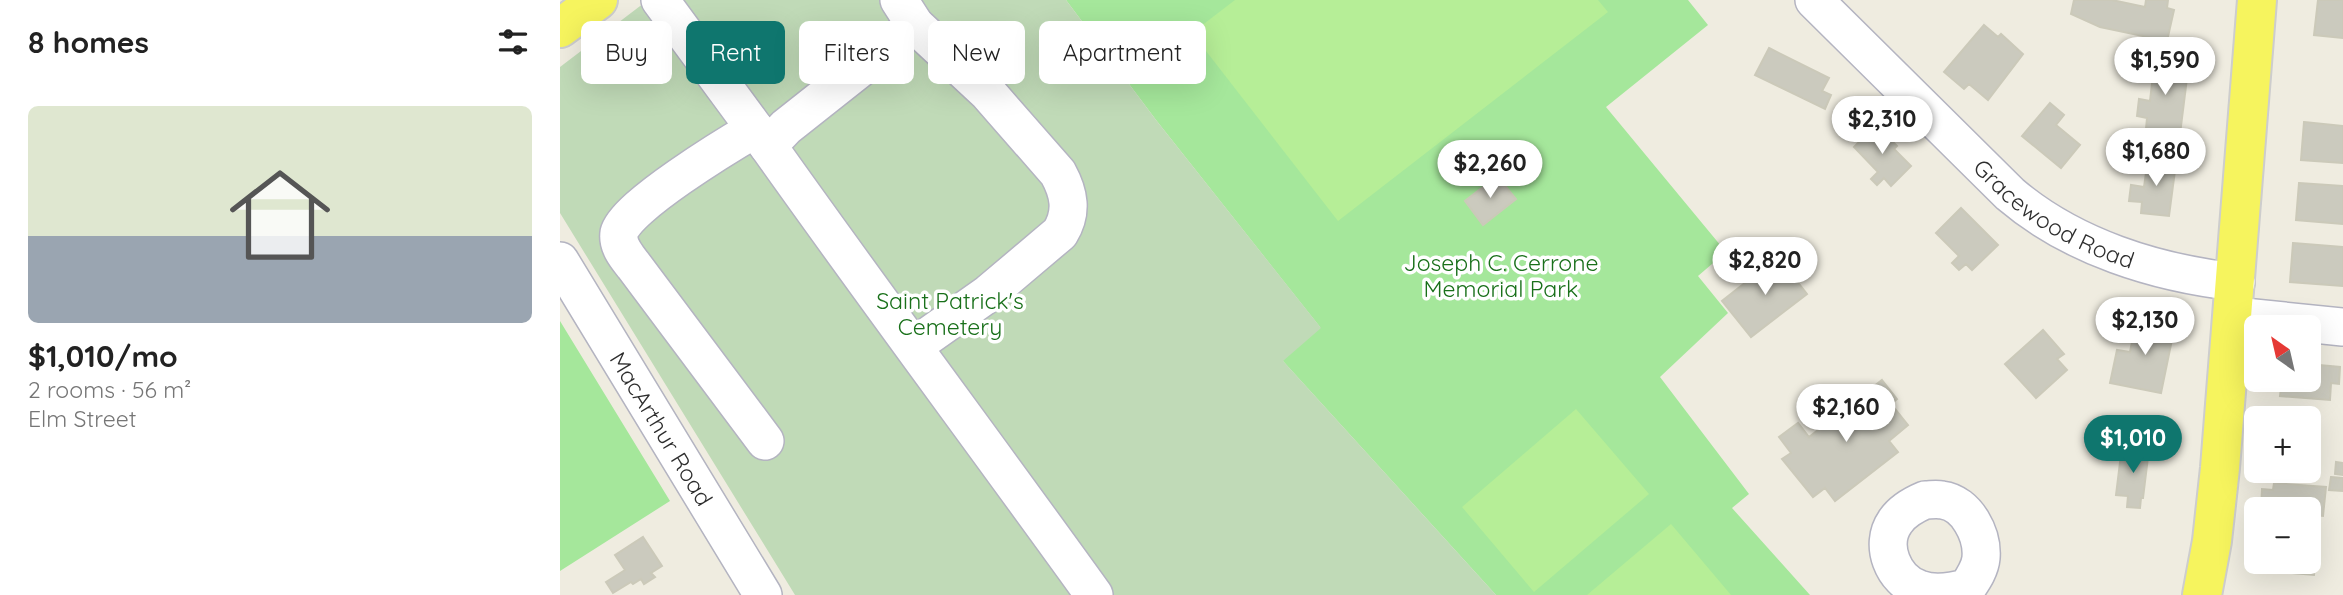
<!DOCTYPE html>
<meta charset="utf-8">
<style>
:root{--surface:#fff;--page:#f2f2f2;--text:#222;--muted:#767676;--line:#e0e0e0;--accent:#0f766e}
body{margin:0;font-family:Quicksand,sans-serif;background:var(--page);color:var(--text);height:100vh;display:flex;flex-direction:column;font-size:26px;white-space:nowrap}
*{box-sizing:border-box;margin:0}
p{font-size:23px;color:var(--muted)}
.icon{flex:none;width:38px;height:38px;fill:none;stroke:currentColor;stroke-width:2;stroke-linecap:round;stroke-linejoin:round}
.map{position:relative;flex:1;overflow:hidden}
.drawer{display:flex;flex-direction:column;background:var(--surface);width:560px}
.drawer>*{flex:none}
.hud{position:absolute;left:21px;top:21px;width:665px;height:63px;display:flex;gap:14px}
.needle{width:46px;rotate:326deg}
.fabs{position:absolute;left:1684px;top:315px;display:grid;gap:14px}
.fabs a{display:grid;place-items:center;width:77px;height:77px;border-radius:10px;background:var(--surface);box-shadow:0 7px 28px #0002;font-size:35px}
.price{position:absolute;translate:-50% -60px;padding:0 16px;border-radius:24px;background:#fff;color:#222;font-size:23px;line-height:46px;filter:drop-shadow(0 2px 4px #0008)}
.price::after{content:'';position:absolute;left:50%;top:42px;width:21px;height:16px;margin-left:-10px;background:inherit;clip-path:polygon(0 0,100% 0,50% 100%)}
.price.on{background:var(--accent);color:#fff}
ul{padding:0;list-style:none}
li{display:grid;align-content:center;gap:14px;height:371px;padding:0 28px}
li+li{border-top:2px solid var(--line)}
li span{display:grid;place-items:center;height:217px;border-radius:10px;color:#555}
li>.icon{margin-inline-start:auto}
span .icon{width:126px;height:126px;fill:#fffc;stroke-width:1}
li b{font-size:30px}
h2{display:flex;justify-content:space-between;align-items:center;height:84px;padding:0 28px;font-size:30px}
.chip{padding:0 24px;border-radius:10px;background:var(--surface);box-shadow:0 7px 28px #0002;font-size:24px;line-height:63px}
.chip.on{background:var(--accent);color:#fff}
main{display:flex;flex:1;min-height:0}
.map>svg:first-child{display:block}
.green{fill:#a5e79b}
.cemetery{fill:#c0dab7}
.pitch{fill:#b6ee97}
.building{fill:#cbcabe;stroke:#cbc9b9;stroke-width:2}
.lines{fill:none;stroke-linecap:round;stroke-linejoin:round}
.minor-casing{stroke:#b4b4c1;stroke-width:40}
.major-casing{stroke:#cdcdcd;stroke-width:42}
.minor{stroke:#fff;stroke-width:37}
.major{stroke:#f6f45e;stroke-width:38}
.labels{text-anchor:middle;dominant-baseline:central;stroke-width:7;stroke-linejoin:round;paint-order:stroke}
.street-label{font-size:23px;fill:#2e2e2e;stroke:#fff}
.park-label{font-size:23px;fill:#19701a;stroke:#fff}
</style>
<main>
<section class="drawer">
<h2>8 homes<svg class="icon" aria-label="filters" viewBox="0 0 24 24"><path d="M4 7h16M4 17h16"/><circle cx="9" cy="7" r="2"/><circle cx="15" cy="17" r="2"/></svg></h2>
<ul>
<li><span style="background:linear-gradient(#dfe7d0 60%,#9aa5b1 0)"><svg class="icon" aria-label="home" viewBox="0 0 24 24"><path d="M3 11l9-7 9 7M6 9v11h12V9"/></svg></span><div><b>$1,010/mo</b><p>2 rooms · 56 m²</p><p>Elm Street</p></div></li>
</ul>
</section>
<div class="map">
<svg width="1783" height="595" viewBox="0 0 1783 595">
<rect width="100%" height="100%" fill="#efece0"/>
<path class="green" d="M506,0H1128L1148,25L1046,107L1166,252L1138,276L1168,313L1100,377L1189,494L1172,508L1250,595H936L722,360L760,327L596,120Z
M0,321L110,501L0,571Z"/>
<path class="cemetery" d="M88,0H506L596,120L761,328L723,361L936,595H235L0,213V67Z"/>
<path class="pitch" d="M675,0H1038L1048,12L778,221L632,33Z
M1016,409L1089,494L974,592L902,507Z
M1111,524L1171,595H1027Z"/>
<path class="building" d="M1514,0H1552L1585,7L1586,0H1608L1607,8L1614,10L1607,41L1540,27L1511,14Z
M1758,0H1783V38L1754,35Z
M1424,25L1438,37L1441,34L1463,54L1428,100L1409,84L1404,89L1384,72Z
M1209,48L1269,78L1262,91L1271,95L1265,109L1195,75Z
M1595,57L1624,61L1622,77L1627,78L1620,134L1586,129L1587,118L1577,116L1579,99L1590,101Z
M1490,103L1504,115L1496,125L1520,145L1501,168L1462,136Z
M1744,122L1783,126V163L1741,160Z
M1316,125L1337,146L1334,149L1351,166L1331,186L1324,178L1317,185L1311,179L1318,172L1294,147Z
M1588,159L1616,163L1609,216L1581,213L1582,202L1569,201L1571,185L1584,187Z
M937,176L956,199L923,225L905,201Z
M1739,183L1783,186V224L1736,220Z
M1401,208L1438,245L1412,270L1406,264L1399,270L1392,263L1399,256L1376,233Z
M1733,243L1783,247V286L1730,282Z
M1218,257L1247,294L1191,337L1162,301Z
M1577,317L1615,325L1601,393L1550,383L1557,350L1570,352Z
M1483,330L1504,354L1497,359L1507,370L1476,398L1445,364Z
M1748,364L1780,367L1779,384L1771,383L1770,400L1720,396L1722,380H1748Z
M1322,380L1337,399L1331,404L1348,425L1329,441L1338,452L1275,501L1265,488L1253,497L1222,459L1231,453L1219,437L1238,423L1249,437Z
M1748,424L1758,425L1755,461L1748,460Z
M1562,446L1589,449L1583,498H1581L1580,508L1567,507L1568,496L1556,495Z
M1776,462L1783,463V475L1775,474Z
M1771,477L1783,478V491L1769,490Z
M1714,483L1766,487L1763,516L1754,515L1753,524H1748V509H1701L1702,489L1713,490Z
M83,537L102,566L91,573L95,577L84,584L81,579L73,584L71,582L53,593L46,582L65,570L55,555Z
M1748,544H1757L1754,575L1696,570L1697,562H1748Z"/>
<g class="lines">
<g class="minor-casing">
<g id="minor">
<path d="M100,0L195,129C169,144 65,207 59,233C57,246 67,257 74,266L205,441"/>
<path d="M339,0L355,25L428,93L498,173C509,193 513,212 500,233L429,293L354,346"/>
<path id="s1" d="M1254,0L1450,194C1512,247 1596,273 1676,282"/>
<path d="M195,129L208,146L226,127L355,25"/>
<path d="M208,146C315,297 426,445 534,595"/>
<path id="s2" d="M0,261L203,595"/>
<path d="M1674,316L1783,327"/>
<path d="M1365,500C1370,500 1376,499 1382,500C1407,503 1423,535 1421,558C1420,569 1413,579 1407,588C1391,592 1374,595 1359,589C1333,580 1319,545 1335,522C1342,511 1353,505 1365,500Z"/>
</g>
</g>
<g class="major-casing">
<path id="major" d="M0,28L38,0
M1642,595L1652,541L1660,468L1697,0"/>
</g>
<use href="#minor" class="minor"/>
<use href="#major" class="major"/>
</g>
<g class="labels">
<g class="street-label">
<text stroke="none"><textPath href="#s1" startOffset="324">Gracewood Road</textPath></text>
<text stroke="none"><textPath href="#s2" startOffset="196">MacArthur Road</textPath></text>
</g>
<g class="park-label">
<text x="941" y="262">Joseph C. Cerrone<tspan x="941" dy="26">Memorial Park</tspan></text>
<text x="390" y="300">Saint Patrick's<tspan x="390" dy="26">Cemetery</tspan></text>
</g>
</g>
</svg>
<div class="fabs">
<a><svg class="needle" viewBox="-14 -14 28 28"><path d="M0-13l5 13h-10z" fill="#e53935"/><path d="M0 13l5-13h-10z" fill="#767676"/></svg></a>
<a>+</a>
<a>−</a>
</div>
<b class="price" style="left:1605px;top:97px">$1,590</b>
<b class="price" style="left:1322px;top:156px">$2,310</b>
<b class="price" style="left:1596px;top:188px">$1,680</b>
<b class="price" style="left:930px;top:200px">$2,260</b>
<b class="price" style="left:1205px;top:297px">$2,820</b>
<b class="price" style="left:1585px;top:357px">$2,130</b>
<b class="price" style="left:1286px;top:444px">$2,160</b>
<b class="price on" style="left:1573px;top:475px">$1,010</b>
<div class="hud">
<a class="chip">Buy</a>
<a class="chip on">Rent</a>
<a class="chip">Filters</a>
<a class="chip">New</a>
<a class="chip">Apartment</a>
</div>
</div>
</main>
